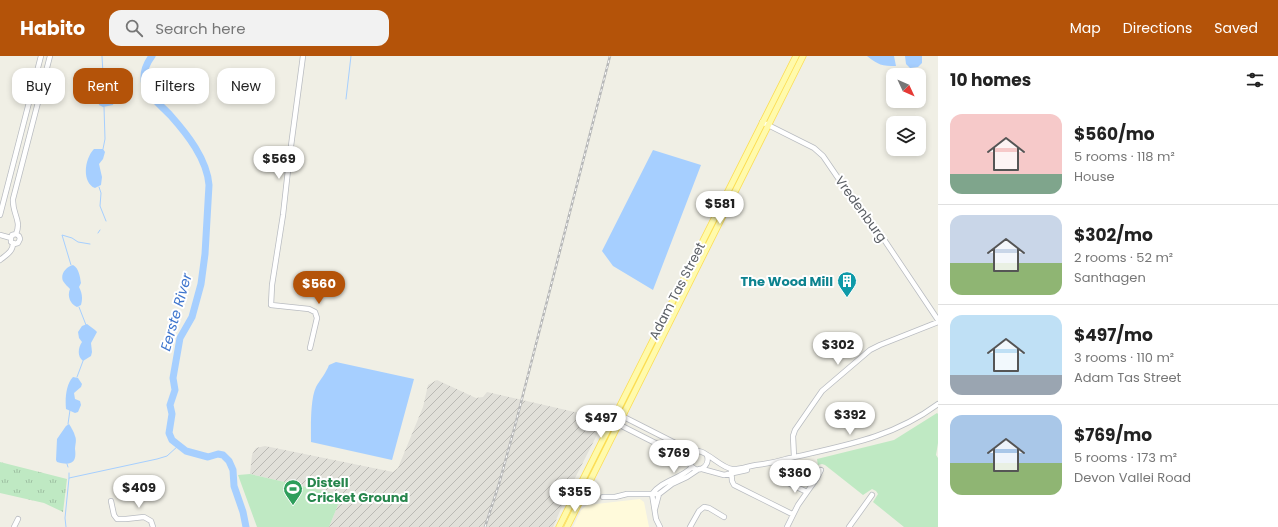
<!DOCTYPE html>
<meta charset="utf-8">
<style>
:root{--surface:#fff;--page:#f2f2f2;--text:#222;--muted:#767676;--line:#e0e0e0;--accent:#b45309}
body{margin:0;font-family:Poppins,sans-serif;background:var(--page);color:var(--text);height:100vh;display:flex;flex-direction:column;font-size:15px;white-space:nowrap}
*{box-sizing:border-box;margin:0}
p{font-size:13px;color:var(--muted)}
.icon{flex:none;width:22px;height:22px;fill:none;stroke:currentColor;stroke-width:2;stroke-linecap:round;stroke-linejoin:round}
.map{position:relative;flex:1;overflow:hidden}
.details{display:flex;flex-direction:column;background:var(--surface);width:340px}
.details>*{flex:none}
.guide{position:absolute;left:12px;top:12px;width:380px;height:36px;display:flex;gap:8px}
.needle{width:26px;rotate:134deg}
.buttons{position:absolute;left:886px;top:12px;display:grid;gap:8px}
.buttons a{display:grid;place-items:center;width:40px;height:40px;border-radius:8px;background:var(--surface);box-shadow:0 2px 6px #0003;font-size:20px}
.price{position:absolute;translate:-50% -34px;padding:0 9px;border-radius:14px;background:#fff;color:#222;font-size:13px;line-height:26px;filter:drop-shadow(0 1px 2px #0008)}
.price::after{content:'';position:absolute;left:50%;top:24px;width:12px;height:9px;margin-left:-6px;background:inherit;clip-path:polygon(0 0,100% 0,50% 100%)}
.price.active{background:var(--accent);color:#fff}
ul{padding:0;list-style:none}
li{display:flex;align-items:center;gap:12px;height:100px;padding:0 12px}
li+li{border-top:1px solid var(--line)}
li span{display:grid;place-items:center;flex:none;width:112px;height:80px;border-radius:12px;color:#555}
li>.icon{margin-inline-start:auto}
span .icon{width:48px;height:48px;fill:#fffc;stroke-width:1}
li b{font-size:17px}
h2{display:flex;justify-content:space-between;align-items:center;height:48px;padding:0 12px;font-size:17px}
.pill{padding:0 14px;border-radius:12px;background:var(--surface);box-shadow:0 2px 6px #0003;font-size:14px;line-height:36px}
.pill.active{background:var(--accent);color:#fff}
header{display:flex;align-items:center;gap:24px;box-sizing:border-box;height:56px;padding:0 20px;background:var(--accent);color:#fff}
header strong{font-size:19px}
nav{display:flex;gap:22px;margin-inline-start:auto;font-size:14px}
.search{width:280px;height:36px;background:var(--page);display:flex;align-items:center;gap:10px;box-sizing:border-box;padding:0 14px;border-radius:12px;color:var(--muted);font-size:15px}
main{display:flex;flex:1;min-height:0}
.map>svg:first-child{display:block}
.commercial{fill:#fffadb}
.industrial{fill:url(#industrial-furrows)}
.grass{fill:url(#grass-tufts)}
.park{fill:#bfe9c3}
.water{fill:#a6cfff}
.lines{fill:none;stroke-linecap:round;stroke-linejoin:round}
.stream{stroke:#a6cfff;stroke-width:1}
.river{stroke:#a6cfff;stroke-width:7}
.minor-casing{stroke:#b9bcc1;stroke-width:6}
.major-casing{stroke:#fcdd52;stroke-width:7}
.minor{stroke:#fff;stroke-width:4.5}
.major{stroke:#fffaab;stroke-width:5.5}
.rail-casing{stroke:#b6b7b7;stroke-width:2.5}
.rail{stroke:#fff;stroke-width:1;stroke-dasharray:3;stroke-linecap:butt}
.labels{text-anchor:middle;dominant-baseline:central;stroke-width:4;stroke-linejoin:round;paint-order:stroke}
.street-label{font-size:13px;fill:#5c6066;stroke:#fff}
.culture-label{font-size:13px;font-weight:bold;fill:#0d838f;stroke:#fff;text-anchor:end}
.leisure-label{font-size:13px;font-weight:bold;fill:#27864d;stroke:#fff;text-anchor:start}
.water-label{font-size:14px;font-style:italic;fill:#3e75cd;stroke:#fff}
</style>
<header>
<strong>Habito</strong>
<div class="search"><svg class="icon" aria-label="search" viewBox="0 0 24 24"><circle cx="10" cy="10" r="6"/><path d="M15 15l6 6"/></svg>Search here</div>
<nav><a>Map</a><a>Directions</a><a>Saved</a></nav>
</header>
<main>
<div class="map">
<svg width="938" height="471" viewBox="0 0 938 471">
<defs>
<pattern id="industrial-furrows" width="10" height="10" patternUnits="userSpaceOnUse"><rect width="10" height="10" fill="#e1e0d9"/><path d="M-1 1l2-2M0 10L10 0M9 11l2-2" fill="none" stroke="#bab9b4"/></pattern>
<pattern id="grass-tufts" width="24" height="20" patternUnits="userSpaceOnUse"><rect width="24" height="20" fill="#bfe9c3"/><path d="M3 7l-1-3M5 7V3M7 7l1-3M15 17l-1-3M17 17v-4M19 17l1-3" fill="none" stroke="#9ec0a2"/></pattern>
</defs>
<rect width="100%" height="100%" fill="#f0efe5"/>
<path class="commercial" d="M640,443L644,446L649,471H573L581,454L587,449Z"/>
<path class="industrial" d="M437,324L476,342L483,341L487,336L601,362L603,367L571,430L553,471H329L342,439L250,418L252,399L254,395L256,392L265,390L393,416L398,412L423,351L428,329Z"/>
<path class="grass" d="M0,406L67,423L63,456L44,447L0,437Z"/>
<path class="park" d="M937,357L938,358V387L936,399L938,402V471H904L873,446L878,438L876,435L872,433L863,439L825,409L822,408L818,409L817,403L894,384Z
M250,418L342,439L329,471H257L238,419Z"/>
<path class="water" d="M867,0H894L896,10C882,10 878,9 867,0Z
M905,0H922V7L918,11L910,12L906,8Z
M103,18L109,20V32L114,45L113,49L103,51L99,49L98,40L101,29L99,21Z
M94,93H103L105,96L103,103L99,108L102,121L101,129L95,132C81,126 85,102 94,93Z
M653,94L701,109L653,234L613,210L602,195Z
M73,209C79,212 80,221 81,227L79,231C82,237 83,242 81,249L77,251C70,248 67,240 70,233C68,231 65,228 63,225C60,218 66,211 73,209Z
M87,268L95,274L97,276L91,287L92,296L91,300L83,305C77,300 78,292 82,286L79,282L78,276L82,270Z
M336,306L414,323L392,404L311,386C311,371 310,344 316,331C320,324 326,317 329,309Z
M73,321L78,322L82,328L81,331L74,337L75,343L80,345L81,349L78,356L75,357L66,353C65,343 66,328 73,321Z
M69,368C71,371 74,376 75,380C77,384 75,389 75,393C77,407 71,410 57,406L56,404L57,383L66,370Z"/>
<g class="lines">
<path class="stream" d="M102,0L103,18
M346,43L351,0
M103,93L105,83L104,51
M99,131L101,137L100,150L106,165
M98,177L100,174
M71,209L62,179L72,182L78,186L90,188
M79,251L86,269
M77,321L83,305
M68,368L70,354
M67,408L68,411
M69,417V422
M66,471L65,462L69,422L157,403L167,400L178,390"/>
<path class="river" d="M152,0C146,8 142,18 145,29C149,41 162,50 171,60C187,78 207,103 209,129L205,198L201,228L192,261L180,282L173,322L175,334L170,349L172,358L169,377L172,384L186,395L208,401L218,398L223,399L229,405L233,414L234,430L243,456L246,471"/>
<g class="minor-casing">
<path id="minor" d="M303,0L289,105L283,159L272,229L271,249L309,253L315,256L317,262L310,292
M762,66L814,92L823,100L849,138L883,182L938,264
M0,159L41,0
M16,178L19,180L20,183L18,187L14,188L11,186V182L12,179L16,178C22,164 12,158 13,143L50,0
M0,179L11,182
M0,204C6,199 13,196 13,187
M616,357L685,392L695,395
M612,365L681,400L691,409
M707,399C711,412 695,419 690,408C689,405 689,402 691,399C699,385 719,412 732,413C740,414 748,410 756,409C766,408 776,406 786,403C841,390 891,383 938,348
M794,401L793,380L795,374L822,335L870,294L880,289L938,266
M702,413L724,419L747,414
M731,413L732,425L734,429L792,458
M784,425L807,436
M659,438L672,428L687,421L699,413
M603,441H615L627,438H659
M111,445L114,459L117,463H126L144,461L151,465L153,471
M655,453L659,438
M14,471L18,463
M660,471L656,463L652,438C662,424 681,423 692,411
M690,471L699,455L704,451L709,452L724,461
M787,471L798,449L817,422L821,414
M849,471L872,439"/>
</g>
<g class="major-casing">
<path id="major" d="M559,471L796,0
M567,471L803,0"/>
</g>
<use href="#minor" class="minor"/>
<use href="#major" class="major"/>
<g class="rail-casing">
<path id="rail" d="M485,471L499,428L516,366L610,0"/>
</g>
<use href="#rail" class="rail"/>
</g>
<defs>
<g id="building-pin" transform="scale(1)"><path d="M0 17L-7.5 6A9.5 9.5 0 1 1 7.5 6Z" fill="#0f9aa8" stroke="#fff"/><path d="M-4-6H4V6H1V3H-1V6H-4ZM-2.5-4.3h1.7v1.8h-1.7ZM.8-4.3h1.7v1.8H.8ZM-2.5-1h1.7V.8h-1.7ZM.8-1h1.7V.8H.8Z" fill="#fff"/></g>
<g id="stadium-pin" transform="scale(1)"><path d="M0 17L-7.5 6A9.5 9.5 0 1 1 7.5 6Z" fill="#2e9e5b" stroke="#fff"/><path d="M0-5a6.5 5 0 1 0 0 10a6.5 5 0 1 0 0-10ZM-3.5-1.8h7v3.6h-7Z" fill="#fff"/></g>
</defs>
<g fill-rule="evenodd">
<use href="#building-pin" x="847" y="225"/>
<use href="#stadium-pin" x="293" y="433"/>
</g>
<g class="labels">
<g class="street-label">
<text transform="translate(861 153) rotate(54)">Vredenburg</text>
<text transform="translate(677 235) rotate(-63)">Adam Tas Street</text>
</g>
<g class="culture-label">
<text x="833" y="225">The Wood Mill</text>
</g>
<g class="leisure-label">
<text x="307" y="426">Distell<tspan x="307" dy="15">Cricket Ground</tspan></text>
</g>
<g class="water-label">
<text transform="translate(176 256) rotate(-74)">Eerste River</text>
</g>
</g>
</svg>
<div class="buttons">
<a><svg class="needle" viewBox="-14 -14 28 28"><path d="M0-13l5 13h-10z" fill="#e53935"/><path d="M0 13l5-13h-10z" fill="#767676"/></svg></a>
<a><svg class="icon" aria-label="layers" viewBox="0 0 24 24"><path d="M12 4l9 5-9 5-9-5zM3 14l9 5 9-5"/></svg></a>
</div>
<b class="price" style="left:279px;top:124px">$569</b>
<b class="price" style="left:720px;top:169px">$581</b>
<b class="price active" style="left:319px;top:249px">$560</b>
<b class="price" style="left:838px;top:310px">$302</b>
<b class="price" style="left:850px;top:380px">$392</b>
<b class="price" style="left:601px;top:383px">$497</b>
<b class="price" style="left:674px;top:418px">$769</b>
<b class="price" style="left:795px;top:438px">$360</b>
<b class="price" style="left:139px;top:453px">$409</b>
<b class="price" style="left:575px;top:457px">$355</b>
<div class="guide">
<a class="pill">Buy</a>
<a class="pill active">Rent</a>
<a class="pill">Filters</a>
<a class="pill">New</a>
</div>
</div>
<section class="details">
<h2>10 homes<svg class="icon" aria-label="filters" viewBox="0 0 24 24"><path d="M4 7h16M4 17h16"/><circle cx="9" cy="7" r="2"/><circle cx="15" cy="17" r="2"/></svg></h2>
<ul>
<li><span style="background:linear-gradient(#f6c9c9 75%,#7fa58c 0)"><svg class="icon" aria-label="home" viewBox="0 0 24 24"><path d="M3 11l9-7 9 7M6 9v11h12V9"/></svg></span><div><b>$560/mo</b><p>5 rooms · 118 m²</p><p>House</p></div></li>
<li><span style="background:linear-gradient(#c9d6e8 60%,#8fb573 0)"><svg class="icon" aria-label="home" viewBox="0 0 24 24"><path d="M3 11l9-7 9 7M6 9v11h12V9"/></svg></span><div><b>$302/mo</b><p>2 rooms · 52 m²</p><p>Santhagen</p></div></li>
<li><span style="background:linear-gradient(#bfe0f5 75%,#9aa5b1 0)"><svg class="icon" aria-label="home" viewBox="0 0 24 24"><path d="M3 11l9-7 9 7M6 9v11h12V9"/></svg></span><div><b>$497/mo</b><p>3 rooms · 110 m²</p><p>Adam Tas Street</p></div></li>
<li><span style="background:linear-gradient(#a9c7e8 60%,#8fb573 0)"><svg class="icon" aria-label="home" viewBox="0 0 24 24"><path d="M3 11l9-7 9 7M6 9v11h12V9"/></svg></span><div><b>$769/mo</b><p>5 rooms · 173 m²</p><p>Devon Vallei Road</p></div></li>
</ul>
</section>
</main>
